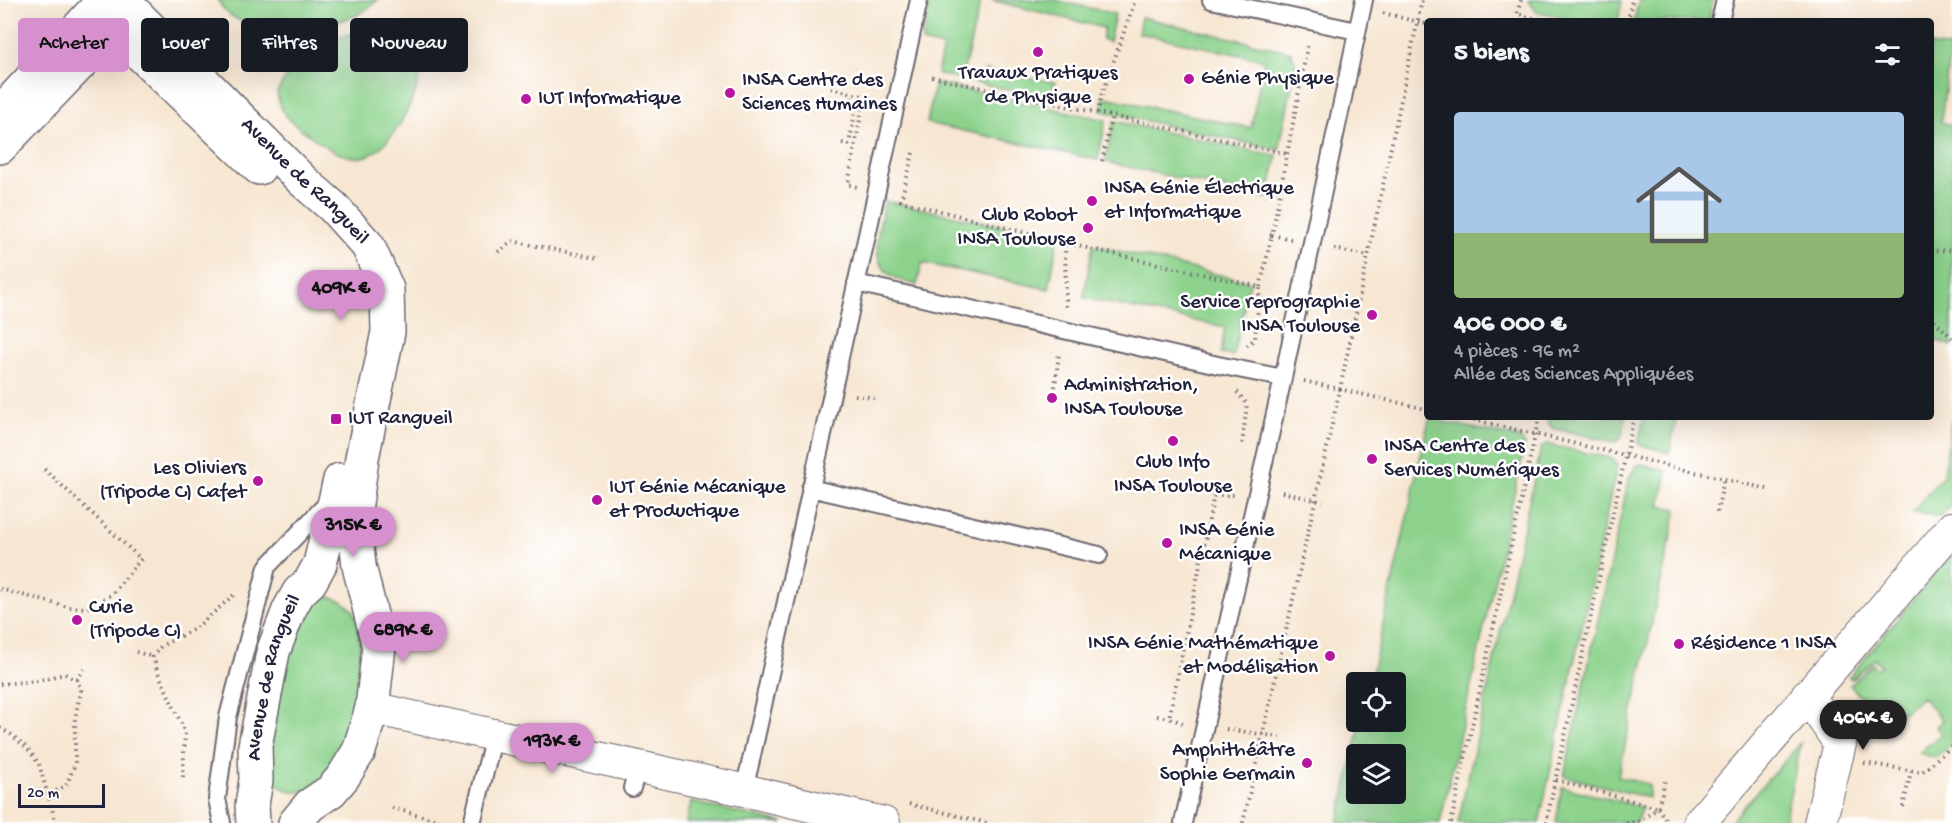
<!DOCTYPE html>
<html lang="fr">
<meta charset="utf-8">
<style>
:root{--surface:#171b24;--page:#242831;--text:#f1f3f6;--muted:#9ea1a6;--line:#363941;--accent:#d690ce}
body{margin:0;font-family:"Gochi Hand",sans-serif;background:var(--page);color:var(--text);height:100vh;display:flex;flex-direction:column;font-size:22px;white-space:nowrap}
*{box-sizing:border-box;margin:0}
p{font-size:20px;color:var(--muted)}
.icon{flex:none;width:33px;height:33px;fill:none;stroke:currentColor;stroke-width:2;stroke-linecap:round;stroke-linejoin:round}
.map{position:relative;flex:1;overflow:hidden}
.drawer{position:absolute;left:1424px;top:18px;width:510px;height:402px;display:flex;flex-direction:column;background:var(--surface);border-radius:6px;box-shadow:0 6px 24px #0002}
.drawer>*{flex:none}
.hud{position:absolute;left:18px;top:18px;width:570px;height:54px;display:flex;gap:12px}
.controls{position:absolute;left:1346px;top:672px;display:grid;gap:12px}
.controls a{display:grid;place-items:center;width:60px;height:60px;border-radius:6px;background:var(--surface);box-shadow:0 6px 24px #0002;font-size:30px}
.scale{position:absolute;left:18px;bottom:15px;width:87px;box-sizing:border-box;padding-left:6px;border:3px solid #22223b;border-top:0;font-size:16px;line-height:21px;white-space:nowrap;color:#22223b;-webkit-text-stroke:4px #fff;paint-order:stroke}
.price{position:absolute;translate:-50% -51px;padding:0 14px;border-radius:21px;background:var(--accent);color:#111;font-size:20px;line-height:39px;filter:drop-shadow(0 2px 3px #0008)}
.price::after{content:'';position:absolute;left:50%;top:36px;width:18px;height:14px;margin-left:-9px;background:inherit;clip-path:polygon(0 0,100% 0,50% 100%)}
.price.current{background:#222;color:#fff}
ul{padding:0;list-style:none}
li{display:grid;align-content:center;gap:12px;height:318px;padding:0 30px}
li+li{border-top:2px solid var(--line)}
li span{display:grid;place-items:center;height:186px;border-radius:6px;color:#555}
li>.icon{margin-inline-start:auto}
span .icon{width:108px;height:108px;fill:#fffc;stroke-width:1}
li b{font-size:26px}
h2{display:flex;justify-content:space-between;align-items:center;height:72px;padding:0 30px;font-size:26px}
.pill{padding:0 21px;border-radius:6px;background:var(--surface);box-shadow:0 6px 24px #0002;font-size:21px;line-height:54px}
.pill.current{background:var(--accent);color:#111}
.map>svg:first-child{display:block}
.green{fill:#8cd28c;stroke:#577a64;stroke-width:1.5;fill-rule:evenodd}
.lines{fill:none;stroke-linecap:round;stroke-linejoin:round}
.service-casing{stroke:#6d6770;stroke-width:20}
.minor-casing{stroke:#6d6770;stroke-width:34}
.tertiary-casing{stroke:#6d6770;stroke-width:36}
.path{stroke:#6d6770;stroke-width:4;stroke-dasharray:1.5 4.5;stroke-linecap:butt}
.service{stroke:#fff;stroke-width:16}
.minor{stroke:#fff;stroke-width:32}
.tertiary{stroke:#fff;stroke-width:33}
.poi-dot{fill:#b5179e;stroke:#fff;stroke-width:2}
.labels{text-anchor:middle;dominant-baseline:central;stroke-width:5;stroke-linejoin:round;paint-order:stroke}
.poi-label{font-size:21px;fill:#22223b;stroke:#fff;text-anchor:start}
.street-label{font-size:21px;fill:#22223b;stroke:#fff}
</style>
<div class="map">
<svg width="1952" height="823" viewBox="0 0 1952 823">
<rect width="100%" height="100%" fill="#fff"/>
<filter id="ink" filterUnits="userSpaceOnUse"><feTurbulence type="fractalNoise" baseFrequency=".0167" numOctaves="2"/><feDisplacementMap in="SourceGraphic" scale="12" xChannelSelector="R" yChannelSelector="G"/><feConvolveMatrix kernelMatrix="1 2 1 2 8 2 1 2 1" color-interpolation-filters="sRGB"/></filter>
<filter id="wash" filterUnits="userSpaceOnUse"><feTurbulence type="fractalNoise" baseFrequency=".008" numOctaves="4" result="noise"/><feDisplacementMap in="SourceGraphic" scale="24" xChannelSelector="R" yChannelSelector="G"/><feGaussianBlur stdDeviation="1.35" result="paint"/><feColorMatrix in="noise" values="0 0 0 0 0 0 0 0 0 0 0 0 0 0 0 0 0 1.4 0 .05"/><feComposite in="paint" operator="in"/></filter>
<g filter="url(#wash)">
<rect width="100%" height="100%" fill="#f7e6d1"/>
<path class="green" d="M218,0H378C371,6 363,12 355,16C323,28 234,40 218,0Z
M930,0H981L963,73L983,78L985,70L1055,82L1050,99L937,74L943,47L922,42Z
M991,0H1056L1115,14L1109,42L1102,39L1104,28Z
M1528,0H1622L1618,21H1578L1536,11Z
M1639,0H1713L1708,21H1634Z
M1141,17L1291,52L1296,65L1279,150L1101,111L1104,97L1251,128L1264,60L1138,33Z
M393,24C403,27 414,30 419,41C433,70 397,146 367,156C348,162 326,148 312,137C293,123 280,117 277,92C299,50 347,30 393,24Z
M1930,45L1950,48L1941,122L1952,125V346L1931,339Z
M935,83L1106,120L1098,160L927,123Z
M1114,121L1277,156L1268,198L1105,162Z
M885,201L1058,238L1049,289L922,263L917,285C909,283 900,281 894,277C866,262 880,224 885,201Z
M1093,245L1250,282L1233,356L1221,354L1225,327L1083,298Z
M1547,417H1626L1621,438L1615,442L1552,428L1547,420Z
M1644,417H1677L1669,453L1638,444Z
M1952,418V505L1941,517L1912,512L1943,476Z
M1429,419L1520,438L1525,445L1440,823H1338L1361,722H1395V682H1370ZM1356,754H1395V794H1356Z
M1546,444L1613,459L1617,466L1539,823H1458L1541,448Z
M1641,464L1667,471L1660,506L1677,509L1618,777L1649,784V798L1564,776L1629,478L1636,466Z
M1952,553V744L1936,758L1919,753L1941,734L1936,727L1942,720L1922,697L1887,726L1850,685L1873,664L1877,669L1881,665L1875,659L1852,679L1849,677Z
M330,597L342,601L353,610L358,623L360,641L359,678L354,710L344,741L329,770L310,790L298,792L287,790L277,784L269,775L267,755L283,664L307,604L317,598Z
M1801,743L1784,823H1729Z
M1562,787L1642,807L1636,822L1556,823Z
M691,802L784,823H686Z"/>
</g>
<g filter="url(#ink)">
<g class="lines">
<g class="service-casing">
<path id="service" d="M1211,0L1357,31
M1720,21L1725,0
M856,283L1218,365L1283,378
M810,488L1099,555
M632,788L638,767
M743,790L749,769L919,0
M222,823L217,799L228,717L267,567L330,500
M472,823L494,736
M1183,823L1283,378L1364,0"/>
</g>
<g class="minor-casing">
<path id="minor" d="M1807,695L1840,744L1820,823
M372,708L743,790L884,823
M1699,823L1952,528"/>
</g>
<g class="tertiary-casing">
<g id="tertiary">
<path d="M104,0L114,29L259,168"/>
<path id="s1" d="M105,0L132,10L303,181L333,207L368,246L387,289L388,332L362,458L354,519L359,566L379,647L372,708L359,751L343,777L331,791L310,805L295,823"/>
<path d="M0,113L104,0"/>
<path d="M0,147L128,14"/>
<path id="s2" d="M253,823L252,805L256,780L255,746L273,652L289,610L299,592L310,582L320,564L340,480"/>
</g>
</g>
<path class="path" d="M1521,0L1517,14L1545,21
M1383,13L1426,24
M1628,21L1632,0
M932,77L1288,154
M831,88L871,98
M856,108L862,109L848,184L857,187
M1098,113L1101,97L1135,1
M842,143L849,144L856,108L849,94
M913,153L901,201L1065,243L1260,287L1255,339L1245,347
M1102,161L1112,116
M1065,239L1066,309
M1291,239L1272,235L1308,43
M1334,249L1368,256
M1930,251L1952,250
M498,252L512,241L596,258
M1260,287L1272,235L1269,234
M1930,316L1952,338
M1304,381L1426,409
M1055,387L1059,353
M1237,392L1247,404L1242,446
M855,395L875,398
M1462,417L1767,489
M1282,492L1323,502
M1214,495H1234
M1717,512L1724,479
M0,589L68,607L87,608L111,595L141,559L42,467
M136,652L153,657
M77,680L84,669
M0,684L36,681L65,674L77,680L81,690L75,718V764L66,786L47,795
M1157,716L1169,718
M1183,723L1169,718L1214,495L1202,492
M0,728L12,735L28,749L39,764L56,823
M1226,729L1280,737
M1864,763L1922,772L1952,746
M183,777L185,732L157,670L153,657L161,646L196,628L236,593
M1556,780L1658,808L1665,781
M909,804L987,823
M1903,807L1911,771
M392,808L449,823
M1243,823L1340,389L1422,0
M1451,823L1539,417
M1546,823L1634,417
M1626,823L1640,821L1658,808L1668,823"/>
<use href="#service" class="service"/>
<use href="#minor" class="minor"/>
<use href="#tertiary" class="tertiary"/>
</g>
</g>
<g class="poi-dot">
<circle cx="1038" cy="52" r="6"/>
<circle cx="1189" cy="79" r="6"/>
<circle cx="730" cy="93" r="6"/>
<circle cx="526" cy="99" r="6"/>
<circle cx="1092" cy="201" r="6"/>
<circle cx="1088" cy="228" r="6"/>
<circle cx="1372" cy="315" r="6"/>
<circle cx="1052" cy="398" r="6"/>
<rect x="330" y="413" width="12" height="12" rx="3"/>
<circle cx="1173" cy="441" r="6"/>
<circle cx="1372" cy="459" r="6"/>
<circle cx="258" cy="481" r="6"/>
<circle cx="597" cy="500" r="6"/>
<circle cx="1167" cy="543" r="6"/>
<circle cx="77" cy="620" r="6"/>
<circle cx="1679" cy="644" r="6"/>
<circle cx="1330" cy="656" r="6"/>
<circle cx="1307" cy="763" r="6"/>
</g>
<g class="labels">
<g class="poi-label">
<text x="1038" y="74" text-anchor="middle">Travaux Pratiques<tspan x="1038" dy="24">de Physique</tspan></text>
<text x="1201" y="79">Génie Physique</text>
<text x="742" y="81">INSA Centre des<tspan x="742" dy="24">Sciences Humaines</tspan></text>
<text x="538" y="99">IUT Informatique</text>
<text x="1104" y="189">INSA Génie Électrique<tspan x="1104" dy="24">et Informatique</tspan></text>
<text x="1076" y="216" text-anchor="end">Club Robot<tspan x="1076" dy="24">INSA Toulouse</tspan></text>
<text x="1360" y="303" text-anchor="end">Service reprographie<tspan x="1360" dy="24">INSA Toulouse</tspan></text>
<text x="1064" y="386">Administration,<tspan x="1064" dy="24">INSA Toulouse</tspan></text>
<text x="348" y="419">IUT Rangueil</text>
<text x="1384" y="447">INSA Centre des<tspan x="1384" dy="24">Services Numériques</tspan></text>
<text x="1173" y="463" text-anchor="middle">Club Info<tspan x="1173" dy="24">INSA Toulouse</tspan></text>
<text x="246" y="469" text-anchor="end">Les Oliviers<tspan x="246" dy="24">(Tripode C) Cafet</tspan></text>
<text x="609" y="488">IUT Génie Mécanique<tspan x="609" dy="24">et Productique</tspan></text>
<text x="1179" y="531">INSA Génie<tspan x="1179" dy="24">Mécanique</tspan></text>
<text x="89" y="608">Curie<tspan x="89" dy="24">(Tripode C)</tspan></text>
<text x="1318" y="644" text-anchor="end">INSA Génie Mathématique<tspan x="1318" dy="24">et Modélisation</tspan></text>
<text x="1691" y="644">Résidence 1 INSA</text>
<text x="1295" y="751" text-anchor="end">Amphithéâtre<tspan x="1295" dy="24">Sophie Germain</tspan></text>
</g>
<g class="street-label">
<text stroke="none"><textPath href="#s1" startOffset="272">Avenue de Rangueil</textPath></text>
<text stroke="none"><textPath href="#s2" startOffset="148">Avenue de Rangueil</textPath></text>
</g>
</g>
</svg>
<div class="controls">
<a><svg class="icon" aria-label="locate" viewBox="0 0 24 24"><circle cx="12" cy="12" r="6"/><path d="M12 2v4M12 18v4M2 12h4M18 12h4"/></svg></a>
<a><svg class="icon" aria-label="layers" viewBox="0 0 24 24"><path d="M12 4l9 5-9 5-9-5zM3 14l9 5 9-5"/></svg></a>
</div>
<div class="scale">20 m</div>
<b class="price" style="left:341px;top:321px">409K €</b>
<b class="price" style="left:353px;top:558px">315K €</b>
<b class="price" style="left:403px;top:663px">689K €</b>
<b class="price current" style="left:1863px;top:751px">406K €</b>
<b class="price" style="left:552px;top:774px">193K €</b>
<div class="hud">
<a class="pill current">Acheter</a>
<a class="pill">Louer</a>
<a class="pill">Filtres</a>
<a class="pill">Nouveau</a>
</div>
<section class="drawer">
<h2>5 biens<svg class="icon" aria-label="filters" viewBox="0 0 24 24"><path d="M4 7h16M4 17h16"/><circle cx="9" cy="7" r="2"/><circle cx="15" cy="17" r="2"/></svg></h2>
<ul>
<li><span style="background:linear-gradient(#a9c7e8 65%,#8fb573 0)"><svg class="icon" aria-label="home" viewBox="0 0 24 24"><path d="M3 11l9-7 9 7M6 9v11h12V9"/></svg></span><div><b>406 000 €</b><p>4 pièces · 96 m²</p><p>Allée des Sciences Appliquées</p></div></li>
</ul>
</section>
</div>
